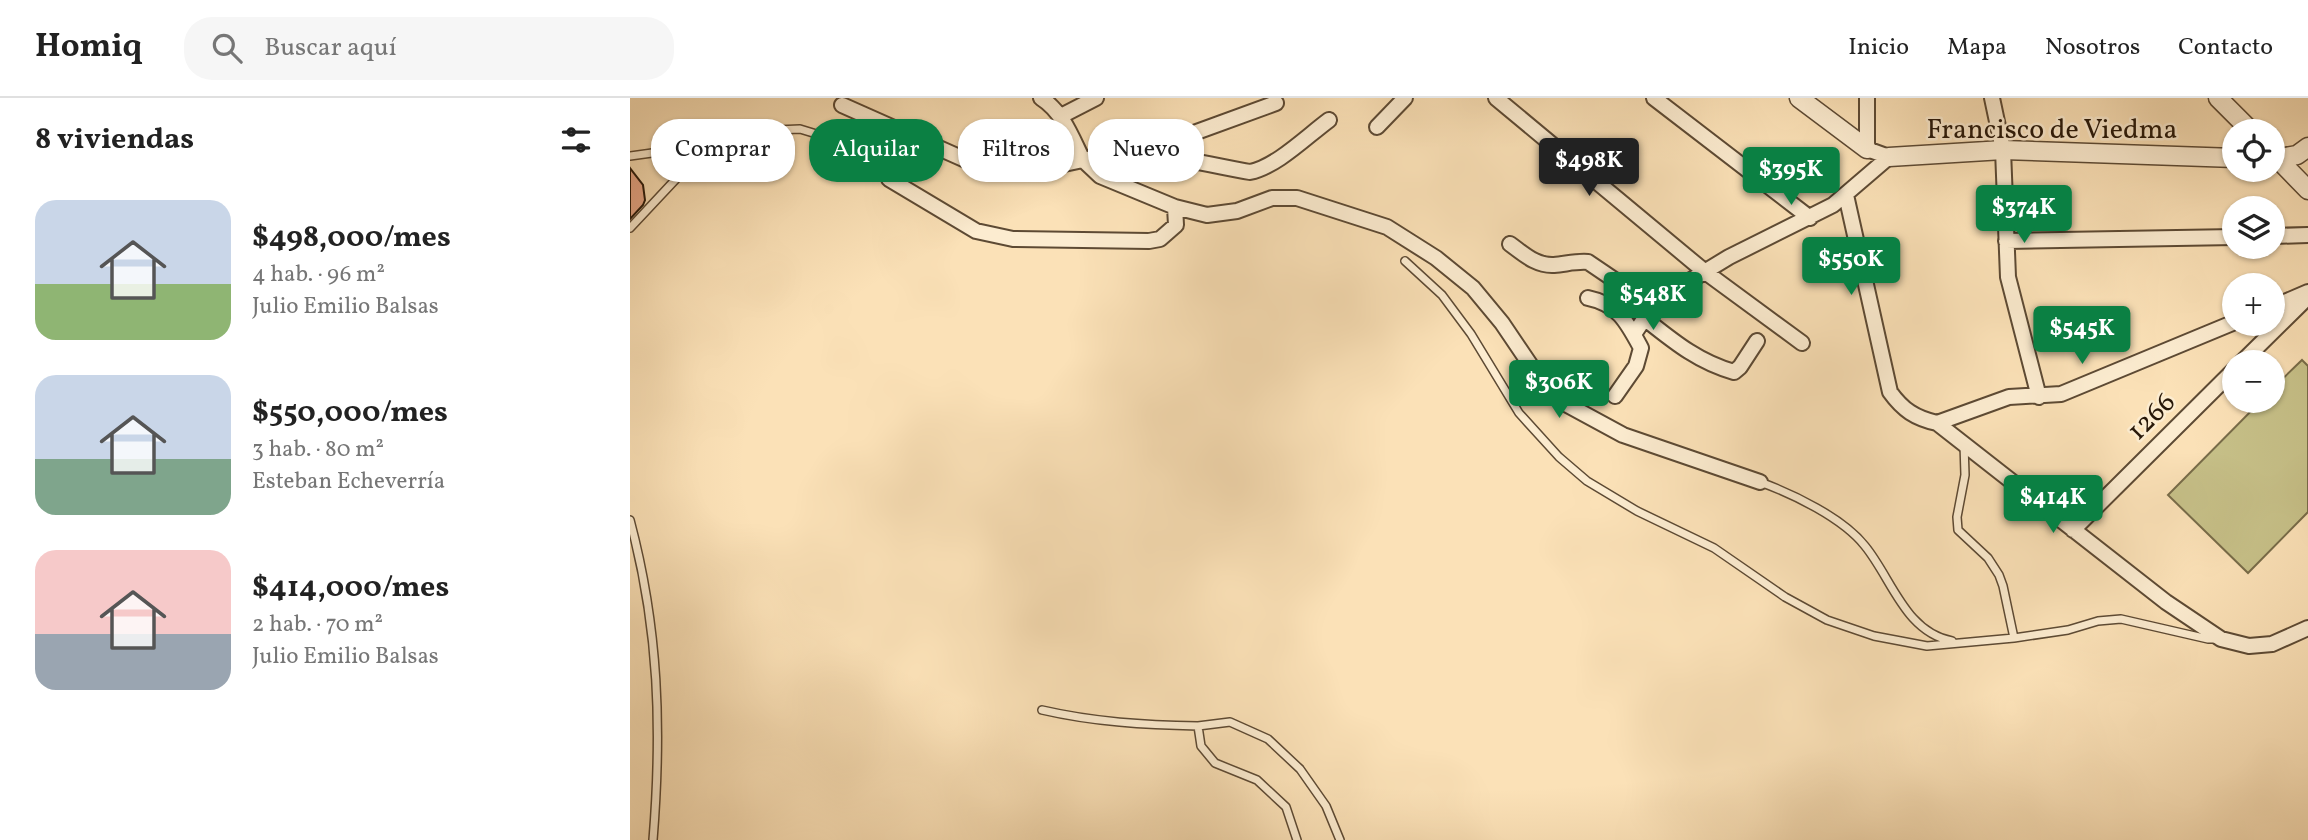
<!DOCTYPE html>
<html lang="es">
<meta charset="utf-8">
<style>
:root{--surface:#fff;--page:#f6f6f6;--text:#222;--muted:#767676;--line:#e0e0e0;--accent:#0b8043}
body{margin:0;font-family:Vollkorn,serif;background:var(--page);color:var(--text);height:100vh;display:flex;flex-direction:column;font-size:26px;white-space:nowrap}
*{box-sizing:border-box;margin:0}
p{font-size:23px;color:var(--muted)}
.icon{flex:none;width:38px;height:38px;fill:none;stroke:currentColor;stroke-width:2;stroke-linecap:round;stroke-linejoin:round}
.map{position:relative;flex:1;overflow:hidden}
.drawer{display:flex;flex-direction:column;background:var(--surface);width:630px}
.drawer>*{flex:none}
.hud{position:absolute;left:21px;top:21px;width:665px;height:63px;display:flex;gap:14px}
.tools{position:absolute;left:1592px;top:21px;display:grid;gap:14px}
.tools a{display:grid;place-items:center;width:63px;height:63px;border-radius:50%;background:var(--surface);box-shadow:0 2px 5px #0004;font-size:35px}
.price{position:absolute;translate:-50% -60px;padding:0 16px;border-radius:7px;background:var(--accent);color:#fff;font-size:23px;line-height:46px;filter:drop-shadow(0 2px 4px #0008)}
.price::after{content:'';position:absolute;left:50%;top:42px;width:21px;height:16px;margin-left:-10px;background:inherit;clip-path:polygon(0 0,100% 0,50% 100%)}
.price.active{background:#222;color:#fff}
ul{padding:0;list-style:none}
li{display:flex;align-items:center;gap:21px;height:175px;padding:0 35px}
li span{display:grid;place-items:center;flex:none;width:196px;height:140px;border-radius:21px;color:#555}
li>.icon{margin-inline-start:auto}
span .icon{width:84px;height:84px;fill:#fffc;stroke-width:1}
li b{font-size:30px}
h2{display:flex;justify-content:space-between;align-items:center;height:84px;padding:0 35px;font-size:30px}
.pill{padding:0 24px;border-radius:28px;background:var(--surface);box-shadow:0 2px 5px #0004;font-size:24px;line-height:63px}
.pill.active{background:var(--accent);color:#fff}
header{display:flex;align-items:center;gap:42px;box-sizing:border-box;height:98px;padding:0 35px;background:var(--surface);border-bottom:2px solid var(--line)}
header strong{font-size:33px}
nav{display:flex;gap:38px;margin-inline-start:auto;font-size:24px}
.search{width:490px;height:63px;background:var(--page);display:flex;align-items:center;gap:18px;box-sizing:border-box;padding:0 24px;border-radius:28px;color:var(--muted);font-size:26px}
main{display:flex;flex:1;min-height:0}
.map>svg:first-child{display:block}
.green{fill:#c7c189;stroke:#786c49;stroke-width:2}
.building{fill:#e7a787;stroke:#281809;stroke-width:2}
.lines{fill:none;stroke-linecap:round;stroke-linejoin:round}
.service-casing{stroke:#5d4a34;stroke-width:10}
.minor-casing{stroke:#5d4a34;stroke-width:18}
.tertiary-casing{stroke:#5d4a34;stroke-width:21}
.service{stroke:#fcecd0;stroke-width:7}
.minor{stroke:#fcecd0;stroke-width:14}
.tertiary{stroke:#fcecd0;stroke-width:18}
.labels{text-anchor:middle;dominant-baseline:central;stroke-width:5;stroke-linejoin:round;paint-order:stroke}
.street-label{font-size:28px;fill:#281809;stroke:#fcecd0}
</style>
<header>
<strong>Homiq</strong>
<div class="search"><svg class="icon" aria-label="search" viewBox="0 0 24 24"><circle cx="10" cy="10" r="6"/><path d="M15 15l6 6"/></svg>Buscar aquí</div>
<nav><a>Inicio</a><a>Mapa</a><a>Nosotros</a><a>Contacto</a></nav>
</header>
<main>
<section class="drawer">
<h2>8 viviendas<svg class="icon" aria-label="filters" viewBox="0 0 24 24"><path d="M4 7h16M4 17h16"/><circle cx="9" cy="7" r="2"/><circle cx="15" cy="17" r="2"/></svg></h2>
<ul>
<li><span style="background:linear-gradient(#c9d6e8 60%,#8fb573 0)"><svg class="icon" aria-label="home" viewBox="0 0 24 24"><path d="M3 11l9-7 9 7M6 9v11h12V9"/></svg></span><div><b>$498,000/mes</b><p>4 hab. · 96 m²</p><p>Julio Emilio Balsas</p></div></li>
<li><span style="background:linear-gradient(#c9d6e8 60%,#7fa58c 0)"><svg class="icon" aria-label="home" viewBox="0 0 24 24"><path d="M3 11l9-7 9 7M6 9v11h12V9"/></svg></span><div><b>$550,000/mes</b><p>3 hab. · 80 m²</p><p>Esteban Echeverría</p></div></li>
<li><span style="background:linear-gradient(#f6c9c9 60%,#9aa5b1 0)"><svg class="icon" aria-label="home" viewBox="0 0 24 24"><path d="M3 11l9-7 9 7M6 9v11h12V9"/></svg></span><div><b>$414,000/mes</b><p>2 hab. · 70 m²</p><p>Julio Emilio Balsas</p></div></li>
</ul>
</section>
<div class="map">
<svg width="1678" height="742" viewBox="0 0 1678 742">
<rect width="100%" height="100%" fill="#fbe1b7"/>
<filter id="stains"><feTurbulence type="fractalNoise" baseFrequency=".00286" numOctaves="4"/><feColorMatrix values="0 0 0 0 .2 0 0 0 0 .09 0 0 0 0 .02 0 0 0 .5 -.17"/></filter>
<radialGradient id="worn" r=".72"><stop offset=".6" stop-color="#630" stop-opacity="0"/><stop offset="1" stop-color="#630" stop-opacity=".3"/></radialGradient>
<path class="green" d="M1672,262L1678,268V414L1618,475L1538,397L1631,303H1643V290Z"/>
<path class="building" d="M0,70L13,87L15,102L13,107L0,121Z"/>
<g class="lines">
<g class="service-casing">
<path id="service" d="M0,58L87,46
M0,130L46,81L88,46L146,32L170,31L193,38L219,51L259,81
M775,163L812,197L841,236L889,315L929,359L957,383L1007,413L1084,450L1155,499L1197,522L1244,538L1297,548L1384,540L1438,532L1468,523L1491,521L1578,541H1588
M1334,346L1335,377L1327,419L1328,432L1358,460L1369,477L1373,488L1384,540
M1130,384C1163,396 1213,420 1235,448C1262,481 1275,534 1322,543
M0,422C29,531 32,631 23,742
M412,612C464,624 515,627 568,628L571,648L585,665L627,682L656,709L667,742
M568,628L600,624L638,641L670,671L696,708L710,742"/>
</g>
<g class="minor-casing">
<path id="minor" d="M411,0C433,14 442,40 453,62C509,48 564,64 620,74C646,69 676,39 699,22
M866,0L1074,173L1172,245
M1024,0L1180,120
M1362,0L1373,52L1378,179L1409,299
M212,7L338,63L367,70L420,69L453,62L470,78L545,109L546,127L530,141L519,143L383,141L346,133L259,81
M431,18L466,0
M747,29L775,0
M520,56L561,36L646,5
M1216,97L1260,294C1273,312 1285,320 1307,325L1536,504L1591,541L1619,548L1642,546L1678,530
M545,109L577,117L607,113L642,100H667L757,129L806,160L843,190L872,225L918,293L934,305L993,337L1130,384
M1643,138L1678,137
M1376,143L1605,139
M880,146C894,156 906,168 924,167C936,166 946,163 958,164L1023,208
M958,200C988,206 997,224 1011,250L1006,268L985,298
M1643,209L1678,194
M1014,220C1043,243 1068,264 1104,274L1110,269L1127,243
M1004,236L1023,208L1038,196L1099,159L1203,107L1259,59L1237,51V0
M1612,264L1678,199
M1307,325L1379,299L1431,296L1605,224
M1443,432L1605,271"/>
</g>
<g class="tertiary-casing">
<path id="tertiary" d="M1169,0L1237,51
M1588,0L1621,33
M1643,56L1678,92
M1259,59L1373,52L1605,60
M1643,61L1667,57L1678,49"/>
</g>
<use href="#service" class="service"/>
<use href="#minor" class="minor"/>
<use href="#tertiary" class="tertiary"/>
</g>
<g class="labels">
<g class="street-label">
<text x="1422" y="32">Francisco de Viedma</text>
<text transform="translate(1522 319) rotate(-45)">1266</text>
</g>
</g>
<rect width="100%" height="100%" filter="url(#stains)"/>
<rect width="100%" height="100%" fill="url(#worn)"/>
</svg>
<div class="tools">
<a><svg class="icon" aria-label="locate" viewBox="0 0 24 24"><circle cx="12" cy="12" r="6"/><path d="M12 2v4M12 18v4M2 12h4M18 12h4"/></svg></a>
<a><svg class="icon" aria-label="layers" viewBox="0 0 24 24"><path d="M12 4l9 5-9 5-9-5zM3 14l9 5 9-5"/></svg></a>
<a>+</a>
<a>−</a>
</div>
<b class="price active" style="left:959px;top:100px">$498K</b>
<b class="price" style="left:1161px;top:109px">$395K</b>
<b class="price" style="left:1394px;top:147px">$374K</b>
<b class="price" style="left:1221px;top:199px">$550K</b>
<b class="price" style="left:1023px;top:234px">$548K</b>
<b class="price" style="left:1452px;top:268px">$545K</b>
<b class="price" style="left:929px;top:322px">$306K</b>
<b class="price" style="left:1423px;top:437px">$414K</b>
<div class="hud">
<a class="pill">Comprar</a>
<a class="pill active">Alquilar</a>
<a class="pill">Filtros</a>
<a class="pill">Nuevo</a>
</div>
</div>
</main>
